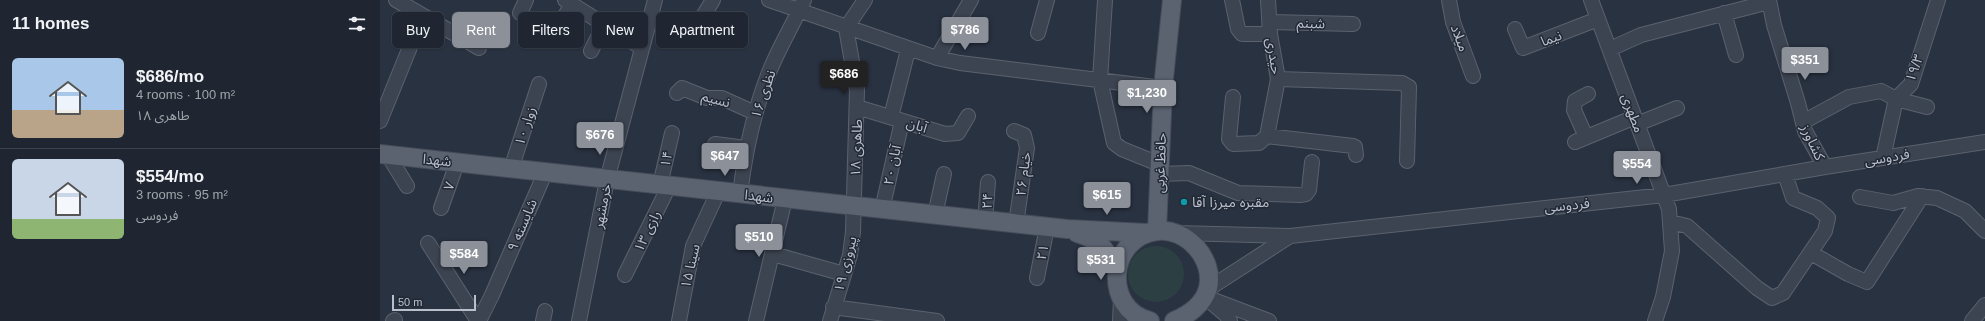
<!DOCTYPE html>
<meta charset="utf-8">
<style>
:root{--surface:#1f2631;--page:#272e39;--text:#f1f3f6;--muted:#a1a5ab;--line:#3c434d;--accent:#8c9099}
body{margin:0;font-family:Helvetica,"Noto Sans Arabic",sans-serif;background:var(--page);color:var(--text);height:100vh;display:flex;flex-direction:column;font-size:15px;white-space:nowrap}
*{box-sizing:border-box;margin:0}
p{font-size:13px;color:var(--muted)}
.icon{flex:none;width:22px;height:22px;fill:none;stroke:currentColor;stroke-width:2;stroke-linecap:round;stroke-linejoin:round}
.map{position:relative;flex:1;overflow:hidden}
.panel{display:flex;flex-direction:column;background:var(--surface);width:380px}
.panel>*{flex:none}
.hud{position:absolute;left:12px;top:12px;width:380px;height:36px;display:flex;gap:8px}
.scale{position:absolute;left:12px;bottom:10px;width:84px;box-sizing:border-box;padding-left:4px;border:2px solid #bac0cb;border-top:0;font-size:11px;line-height:14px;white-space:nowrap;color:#bac0cb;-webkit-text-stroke:3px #222936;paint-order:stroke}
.price{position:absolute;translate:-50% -34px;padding:0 9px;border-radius:4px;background:var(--accent);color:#fff;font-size:13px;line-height:26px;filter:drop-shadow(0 1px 2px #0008)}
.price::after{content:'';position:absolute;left:50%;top:24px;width:12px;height:9px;margin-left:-6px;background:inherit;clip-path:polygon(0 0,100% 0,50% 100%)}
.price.active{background:#222;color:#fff}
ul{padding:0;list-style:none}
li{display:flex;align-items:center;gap:12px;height:100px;padding:0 12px}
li+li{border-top:1px solid var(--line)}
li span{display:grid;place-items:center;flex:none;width:112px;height:80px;border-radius:6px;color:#555}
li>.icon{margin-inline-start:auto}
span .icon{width:48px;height:48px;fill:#fffc;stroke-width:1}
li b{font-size:17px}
h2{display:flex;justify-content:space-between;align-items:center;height:48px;padding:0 12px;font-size:17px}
.chip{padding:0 14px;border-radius:6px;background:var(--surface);box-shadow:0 1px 3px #0004,0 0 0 1px var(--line);font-size:14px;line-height:36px}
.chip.active{background:var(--accent);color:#fff}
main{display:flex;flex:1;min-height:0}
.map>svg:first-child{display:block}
.green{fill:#2c4043}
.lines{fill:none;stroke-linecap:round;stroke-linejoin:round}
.minor-casing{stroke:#5b626e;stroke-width:16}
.major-casing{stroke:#474d5a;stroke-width:20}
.minor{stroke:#3d4451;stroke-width:14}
.major{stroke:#5b6371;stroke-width:18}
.culture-dot{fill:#0f9aa8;stroke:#222936;stroke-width:1.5}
.labels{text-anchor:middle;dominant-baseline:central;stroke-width:3;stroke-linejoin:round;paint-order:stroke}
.street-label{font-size:14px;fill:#bac0cb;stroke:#222936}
.poi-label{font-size:14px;fill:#bac0cb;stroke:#222936;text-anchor:start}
</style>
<main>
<section class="panel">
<h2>11 homes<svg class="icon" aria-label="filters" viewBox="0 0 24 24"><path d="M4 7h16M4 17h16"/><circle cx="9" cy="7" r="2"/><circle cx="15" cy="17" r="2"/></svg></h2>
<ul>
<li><span style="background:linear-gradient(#a9c7e8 65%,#b9a48a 0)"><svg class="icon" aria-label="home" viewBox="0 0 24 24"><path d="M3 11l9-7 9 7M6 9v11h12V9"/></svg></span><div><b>$686/mo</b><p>4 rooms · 100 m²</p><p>طاهری ۱۸</p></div></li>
<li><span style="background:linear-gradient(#c9d6e8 75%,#8fb573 0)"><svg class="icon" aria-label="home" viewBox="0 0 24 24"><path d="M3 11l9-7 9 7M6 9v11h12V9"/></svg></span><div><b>$554/mo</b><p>3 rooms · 95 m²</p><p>فردوسی</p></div></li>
</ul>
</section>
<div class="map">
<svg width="1605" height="321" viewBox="0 0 1605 321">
<rect width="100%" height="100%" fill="#293241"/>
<path class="green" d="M748 274a28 28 0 1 1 56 0a28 28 0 1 1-56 0Z"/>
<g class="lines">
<g class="minor-casing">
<path id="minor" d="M16,0L99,48
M185,0L262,48
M389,0L557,58L580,63L783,88
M725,0L720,80L734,143L742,149L779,164
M852,0L858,29L862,34H890
M1069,0L1073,22L1093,76
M1211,0L1289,209L1292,251L1283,297L1275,321
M1389,0L1394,25L1418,103L1425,131L1445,167
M140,13L146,0
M1344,13L1356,55
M320,21L333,0
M890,22L973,24
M1135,29L1143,48L1218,19
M176,31L192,4
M658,33L667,0
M1230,49L1261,35L1389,2
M211,51L224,25
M557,58L591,0
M898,79L1022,83L1029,87L1027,161
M297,93L302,88L327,98H342L375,113
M853,97L849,139L853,144L879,143L887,136L898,79L890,34L888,0
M477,107L565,134L578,133L588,116
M511,117L528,50
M0,121L30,47
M1423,122L1469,97L1501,91L1516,99L1547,107
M1257,124L1297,108
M634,131L644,135L647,148L636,224
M887,136L973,146L975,147L976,155
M1206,137L1194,110L1195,101L1208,94
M1195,142L1255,117
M335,144L366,148
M8,155L27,186
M1503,158L1516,99L1531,84L1558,0
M131,169L159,84
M779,174L809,173L858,193L920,195L926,194L929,190L932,162
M280,185L292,133
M360,194C365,153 373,114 388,75C398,49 413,25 424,0
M1480,197L1513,203L1538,196L1557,198L1585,211L1605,231
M61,208L77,163
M502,210L522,121
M555,215L564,174
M605,221L608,182
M1290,222L1307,226L1377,288L1392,298L1403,293L1445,231L1448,218L1437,208L1413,198L1405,174
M798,233L910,236L1284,195L1445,167L1605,142
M48,243L98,321
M1431,253L1468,274L1487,282L1542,196
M393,254L464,274
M245,275L289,186
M657,278L667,227
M828,289L910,236
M823,296L889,321
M833,304L846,315L850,321
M453,307L557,321
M13,321L15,320
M99,321L112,295L165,173
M163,321L165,311
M199,321L227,180L275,0
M299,321L313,246L338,192
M376,321L405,199
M450,321L470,255L473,232L477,90L466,28L485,0
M740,321L741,299
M1592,321L1605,305"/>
</g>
<g class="major-casing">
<path id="major" d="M0,154L687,229L766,233
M777,231L783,88L792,0
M697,233C719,240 725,248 736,268
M770,321C722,309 728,237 777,231C806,227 835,259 828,288C824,304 808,315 794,321"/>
</g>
<use href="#minor" class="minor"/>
<use href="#major" class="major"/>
</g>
<circle class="culture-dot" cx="804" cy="202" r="4"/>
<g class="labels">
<g class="street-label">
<text transform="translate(931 23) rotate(2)">شبنم</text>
<text transform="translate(1080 38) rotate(70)">میلاد</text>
<text transform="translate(1171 38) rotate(-21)">نیما</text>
<text transform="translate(894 56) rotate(81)">حیدری</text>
<text transform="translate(1534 68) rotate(-70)">۱۹/۳</text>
<text transform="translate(383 94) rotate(-71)">نظری ۱۶</text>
<text transform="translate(336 99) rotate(15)">نسیم</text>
<text transform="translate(1253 113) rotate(70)">مطهری</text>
<text transform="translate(537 125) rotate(18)">آبان</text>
<text transform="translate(145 126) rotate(-72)">زوار ۱۰</text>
<text transform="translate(1433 142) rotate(65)">کشاورز</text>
<text transform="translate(476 148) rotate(-88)">طاهری ۱۸</text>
<text transform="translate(1507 157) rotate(-9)">فردوسی</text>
<text transform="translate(286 159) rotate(-78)">۱۴</text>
<text transform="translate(57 160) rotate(6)">شهدا</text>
<text transform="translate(780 163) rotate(-88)">حافظ غربی</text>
<text transform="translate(512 165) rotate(-78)">آبان ۲۰</text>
<text transform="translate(643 174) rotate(-83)">خیام ۲۶</text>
<text transform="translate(69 186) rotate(-70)">۷</text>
<text transform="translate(379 196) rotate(7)">شهدا</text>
<text transform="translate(607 201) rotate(-86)">۲۴</text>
<text transform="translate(1187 205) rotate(-6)">فردوسی</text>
<text transform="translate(222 206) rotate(-79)">خرمشهر</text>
<text transform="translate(142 225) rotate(-67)">شایسته ۹</text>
<text transform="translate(267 231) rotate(-64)">رازی ۱۳</text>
<text transform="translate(662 252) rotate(-79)">۲۱</text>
<text transform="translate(465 264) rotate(-76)">پیروزی ۱۹</text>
<text transform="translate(310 266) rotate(-77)">سینا ۱۵</text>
</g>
<g class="poi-label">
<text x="812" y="202">مقبره میرزا آقا</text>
</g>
</g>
</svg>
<div class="scale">50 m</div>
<b class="price" style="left:585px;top:51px">$786</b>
<b class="price" style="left:1425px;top:81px">$351</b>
<b class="price active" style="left:464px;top:95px">$686</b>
<b class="price" style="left:767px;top:114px">$1,230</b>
<b class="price" style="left:220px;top:156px">$676</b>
<b class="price" style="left:345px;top:177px">$647</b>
<b class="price" style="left:1257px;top:185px">$554</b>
<b class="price" style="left:727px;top:216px">$615</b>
<b class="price" style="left:379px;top:258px">$510</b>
<b class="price" style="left:84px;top:275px">$584</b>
<b class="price" style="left:721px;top:281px">$531</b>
<div class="hud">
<a class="chip">Buy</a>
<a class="chip active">Rent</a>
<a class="chip">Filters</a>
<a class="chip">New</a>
<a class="chip">Apartment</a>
</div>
</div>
</main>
